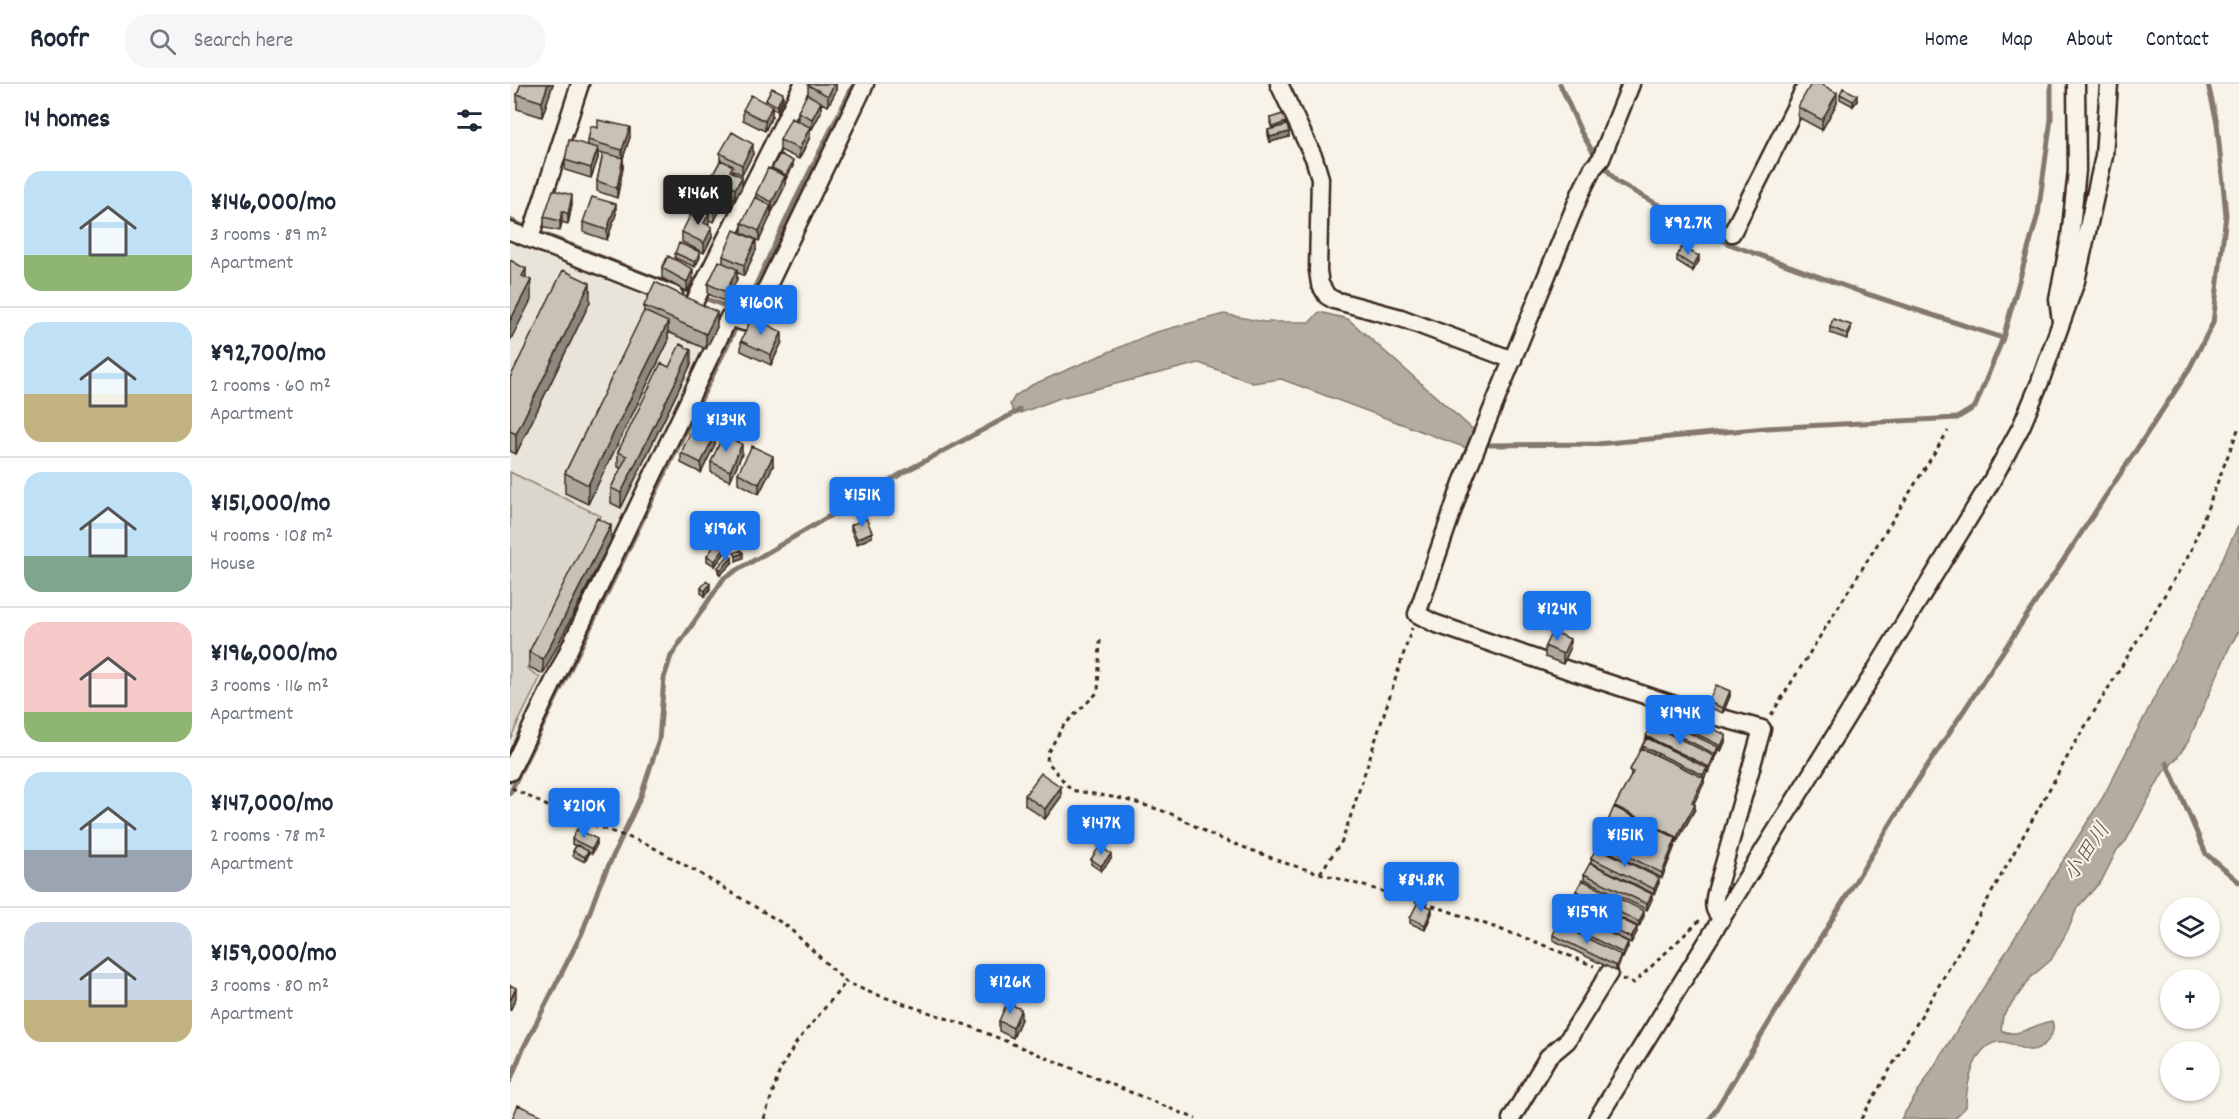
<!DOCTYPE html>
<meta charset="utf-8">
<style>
:root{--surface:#fff;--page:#f6f6f7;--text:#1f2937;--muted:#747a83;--line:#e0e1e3;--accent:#1a73e8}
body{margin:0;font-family:Dekko,"Klee One",sans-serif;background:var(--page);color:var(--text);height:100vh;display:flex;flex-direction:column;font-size:22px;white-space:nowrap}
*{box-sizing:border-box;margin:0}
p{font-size:20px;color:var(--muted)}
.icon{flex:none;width:33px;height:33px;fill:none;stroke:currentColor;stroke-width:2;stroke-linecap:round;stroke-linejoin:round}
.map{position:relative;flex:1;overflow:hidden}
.details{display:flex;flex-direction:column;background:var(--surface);width:510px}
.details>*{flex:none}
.buttons{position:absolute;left:1650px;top:813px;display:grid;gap:12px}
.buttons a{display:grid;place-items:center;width:60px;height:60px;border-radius:50%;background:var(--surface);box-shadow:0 2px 4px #0004;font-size:30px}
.price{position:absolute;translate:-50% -51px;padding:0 14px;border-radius:6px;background:var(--accent);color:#fff;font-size:20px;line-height:39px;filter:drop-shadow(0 2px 3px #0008)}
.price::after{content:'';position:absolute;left:50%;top:36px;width:18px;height:14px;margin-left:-9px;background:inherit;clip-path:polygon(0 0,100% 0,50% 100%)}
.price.selected{background:#222;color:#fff}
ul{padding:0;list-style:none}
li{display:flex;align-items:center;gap:18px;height:150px;padding:0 24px}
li+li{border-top:2px solid var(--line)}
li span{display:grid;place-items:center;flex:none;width:168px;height:120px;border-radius:18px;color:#555}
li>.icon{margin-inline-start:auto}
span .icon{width:72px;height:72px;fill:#fffc;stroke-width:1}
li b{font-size:26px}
h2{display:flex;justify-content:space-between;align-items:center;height:72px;padding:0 24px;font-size:26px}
header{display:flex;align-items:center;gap:36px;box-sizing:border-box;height:84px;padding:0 30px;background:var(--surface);border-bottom:2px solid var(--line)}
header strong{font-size:28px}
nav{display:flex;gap:33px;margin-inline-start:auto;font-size:21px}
.search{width:420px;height:54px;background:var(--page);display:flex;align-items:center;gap:15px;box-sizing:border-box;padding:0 21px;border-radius:24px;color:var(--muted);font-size:22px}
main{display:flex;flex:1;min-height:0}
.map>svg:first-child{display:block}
.built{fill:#e9e4d9}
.green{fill:#dbd6cb;stroke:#8b8074;stroke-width:1.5}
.water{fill:#b4aca0;stroke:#84786c;stroke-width:1.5}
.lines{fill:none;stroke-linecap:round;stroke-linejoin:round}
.stream{stroke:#84786c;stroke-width:5}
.minor-casing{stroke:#3b2a1e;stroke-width:21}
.path{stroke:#3b2a1e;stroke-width:3;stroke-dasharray:4.5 4.5;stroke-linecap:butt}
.minor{stroke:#f7f3e8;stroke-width:16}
.wall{fill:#aca69d;stroke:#3b2a1e;stroke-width:1.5}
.shaded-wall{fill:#8c877f;stroke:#3b2a1e;stroke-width:1.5}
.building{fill:#c8c1b6;stroke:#3b2a1e;stroke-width:1.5}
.labels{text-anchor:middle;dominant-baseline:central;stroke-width:4.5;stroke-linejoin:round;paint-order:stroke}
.water-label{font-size:22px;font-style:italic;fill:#5f5145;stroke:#f7f3e8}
</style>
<header>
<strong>Roofr</strong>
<div class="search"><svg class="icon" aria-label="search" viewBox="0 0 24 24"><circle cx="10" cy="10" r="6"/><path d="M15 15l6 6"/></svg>Search here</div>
<nav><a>Home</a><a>Map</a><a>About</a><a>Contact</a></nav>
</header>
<main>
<section class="details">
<h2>14 homes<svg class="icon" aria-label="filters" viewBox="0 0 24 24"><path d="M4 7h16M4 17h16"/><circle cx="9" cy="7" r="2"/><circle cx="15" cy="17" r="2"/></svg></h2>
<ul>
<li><span style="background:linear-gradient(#bfe0f5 70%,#8fb573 0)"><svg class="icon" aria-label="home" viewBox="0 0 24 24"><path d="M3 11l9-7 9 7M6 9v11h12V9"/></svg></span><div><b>¥146,000/mo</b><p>3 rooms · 89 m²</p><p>Apartment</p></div></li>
<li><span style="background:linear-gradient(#bfe0f5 60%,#c2b280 0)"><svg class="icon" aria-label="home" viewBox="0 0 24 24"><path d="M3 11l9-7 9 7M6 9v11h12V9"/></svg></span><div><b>¥92,700/mo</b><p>2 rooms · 60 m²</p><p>Apartment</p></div></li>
<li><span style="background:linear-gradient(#bfe0f5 70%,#7fa58c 0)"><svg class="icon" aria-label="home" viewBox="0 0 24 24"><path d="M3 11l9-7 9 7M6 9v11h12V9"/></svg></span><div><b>¥151,000/mo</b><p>4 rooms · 108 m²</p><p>House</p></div></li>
<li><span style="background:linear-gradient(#f6c9c9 75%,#8fb573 0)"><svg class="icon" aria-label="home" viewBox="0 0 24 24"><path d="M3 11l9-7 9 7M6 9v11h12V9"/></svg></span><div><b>¥196,000/mo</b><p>3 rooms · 116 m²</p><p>Apartment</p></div></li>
<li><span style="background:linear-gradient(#bfe0f5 65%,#9aa5b1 0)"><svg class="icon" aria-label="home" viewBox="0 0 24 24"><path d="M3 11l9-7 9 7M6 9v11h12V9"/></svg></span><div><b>¥147,000/mo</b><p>2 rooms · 78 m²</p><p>Apartment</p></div></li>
<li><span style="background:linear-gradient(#c9d6e8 65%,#c2b280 0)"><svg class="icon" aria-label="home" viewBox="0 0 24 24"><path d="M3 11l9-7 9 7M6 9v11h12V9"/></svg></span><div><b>¥159,000/mo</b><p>3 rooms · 80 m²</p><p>Apartment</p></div></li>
</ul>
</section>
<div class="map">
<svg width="1729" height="1035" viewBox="0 0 1729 1035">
<rect width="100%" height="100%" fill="#f7f3e8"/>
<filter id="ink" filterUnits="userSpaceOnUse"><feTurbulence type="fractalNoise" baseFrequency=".0167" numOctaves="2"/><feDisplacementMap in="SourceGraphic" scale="12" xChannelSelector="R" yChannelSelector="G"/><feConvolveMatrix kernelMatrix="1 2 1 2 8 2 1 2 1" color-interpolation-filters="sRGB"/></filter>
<g filter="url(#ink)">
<path class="built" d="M0,155L209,235L211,242L0,673Z"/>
<path class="green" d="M0,388L91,432L17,584L30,594L0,655Z"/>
<path class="water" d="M809,228L838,235L967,349L962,360L956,364L771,295L743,299L689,279L550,314L505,331L500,320L505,312L522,301L643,249L714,230L754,238H800Z
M1729,440V547L1720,562L1678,658L1667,674L1652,690L1616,757L1607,766L1592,796L1567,824L1559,844L1541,876L1521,893L1493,932L1491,946C1507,956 1525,939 1542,937C1547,949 1535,965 1521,966C1512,967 1503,959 1494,958C1464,955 1456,1002 1456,1023L1444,1035H1391L1593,713L1674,556Z"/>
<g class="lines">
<path class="stream" d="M1050,0L1071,48L1083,68L1107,98L1219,160L1351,208L1493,254
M0,136L15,143
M31,149L230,228
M971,358L980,361L1087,360L1256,344L1447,334L1465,323L1493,254L1528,130L1541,35V0
M1657,679L1696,770L1729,798
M0,709L231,233L283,121L344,0
M0,997L12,967L72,849L90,800L131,712L149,656L154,594L161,572L214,494L396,387L510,326
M1200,1035L1400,708L1677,289L1703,239L1716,131L1707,39L1698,0"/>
<g class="minor-casing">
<path id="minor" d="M769,0L804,74L810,94L808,187L810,200L817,212L824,216L891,234L1003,276
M1121,0L1091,75L1083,84L1071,108L952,399L907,530L924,539L1058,586L1171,623L1252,645L1207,805C1204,817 1201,826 1212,834
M0,147L164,211
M1222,149L1297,0
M20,154L70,0
M184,219L293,0
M1551,237L1548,215L1560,154L1567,86L1566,0
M0,688L219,233L234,238L241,237L355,0
M1001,1035L1038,973L1057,957L1099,889
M1087,1035L1370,579L1481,398L1511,343L1530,298L1566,197L1594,72L1599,0"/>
</g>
<path class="path" d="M590,556L588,608L554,641L538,668L537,677L561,706L613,715L644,724L664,731L704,752L778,780L930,824L1026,858L1084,882
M1261,631L1438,347
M2,704L53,730L137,760L189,789L277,842L336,898L359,908L459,942L686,1035
M810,789L832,757L842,728L902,544
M1112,895L1124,899L1190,836
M254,1035L270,986L286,959L336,898
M1351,1035L1453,860L1564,661L1680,469L1729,343"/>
<use href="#minor" class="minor"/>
</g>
<path class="wall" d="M11,0H43L32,33L7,25V10Z
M326,0V7L318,22L311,19V28L302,45L300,44V53L289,75L270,66V56L288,37V28L298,11V1Z
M1330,10L1347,17L1343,22L1330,15Z
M273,14L267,27L262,24V32L255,47L233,36V26L256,19V16Z
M1327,19L1312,46L1288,33V23Z
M760,34L776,41L779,53L760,58L758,51V46L762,45L760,39Z
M120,53L113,74V84L107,114L87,107V97L93,70L88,69V74L81,94L55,86V76L78,61V56Z
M210,69L243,70L232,91L223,86V88L232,103L225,115L215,109V115L204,138L199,136L198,141L202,153L194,169L172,158V148L186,125V120L202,99V92L210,77Z
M283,82L275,96V102L262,128L261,127V131L249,157L232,149V139L246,113V110L262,86V84Z
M62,121L58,140L52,138L50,147L34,144V133Z
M106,130L97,156L73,148V138Z
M246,166L234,192L227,188V195L216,218L198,210V200L213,178V172Z
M165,169L190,173L185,183L165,174Z
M1167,172L1189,177L1183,187L1167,177Z
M152,184L183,195L177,208L152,194Z
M80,218L6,370L0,367V294Z
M134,222L207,243L196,265L158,248V258L78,420L55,409V389L134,229Z
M1320,243L1341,246L1337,255L1320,249Z
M231,257L272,258L261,281L231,267Z
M181,280L111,424L101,419V404L111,384L108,383V368L159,283Z
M205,360L191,389L171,379V369Z
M232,370L220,397L201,388V378Z
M263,382L249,410L228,399V389Z
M341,441L362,453L347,460L341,446Z
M101,456L33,590L19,583V568Z
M210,456L226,457L218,468L214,465V470L205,482L197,477V472L210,461Z
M222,479L210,491L208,488V483Z
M191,504L200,505L195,512L191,509Z
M1035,562L1060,565L1053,580L1035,573Z
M1220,612L1213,629L1198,623V618Z
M1148,631L1216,656L1211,667L1208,666V668L1204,677L1199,688L1197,687L1194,695V699L1184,719L1185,725L1167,758H1166L1152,794L1089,763V758L1105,722L1121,692L1120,686L1132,664V662L1142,642V639L1148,634Z
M515,711L551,713L535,735L515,721Z
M62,755L87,760L82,770L78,768V772L75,778L63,772V767L66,762L62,760Z
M1081,774L1149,799L1144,810L1081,779Z
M581,775H601L591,787L581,780Z
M1074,790L1142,815L1137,826L1074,795Z
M1066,807L1134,832L1129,843L1066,812Z
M1059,823L1127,848L1121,859L1059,828Z
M922,829L915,846L900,839V834Z
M1050,838L1118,863L1113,874L1111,873V876L1106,887L1043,856V851L1050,841Z
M511,935L503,954L489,947V937Z"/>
<path class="shaded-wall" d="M38,0H43L32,33V18Z
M324,0H326V7L318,22V12Z
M273,9V14L267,27V22Z
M1327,9V19L1312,46V36Z
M1347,11V17L1343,22V17Z
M311,18V28L302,45V35Z
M262,22V32L255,47V37Z
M776,38V43L763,48V43Z
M120,43V53L113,74V84L107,114V104L112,76V66Z
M300,43V53L289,75V65Z
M779,48V53L760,58V53Z
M243,60V70L232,91V81Z
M88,64V74L81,94V84Z
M283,77V82L276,96V91Z
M275,92V102L262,128V118Z
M232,93V103L225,115V105Z
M215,104V115L204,138V128Z
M62,111V121L58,140V130Z
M106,120V130L97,156V146Z
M261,121V131L249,157V147Z
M52,127V138L50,147V137Z
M199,130V141L194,149V139Z
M202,143V153L194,169V159Z
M246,156V166L234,192V181Z
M190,168V173L185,183V178Z
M1189,172V177L1183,187V182Z
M16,185V204L12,192Z
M183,185V195L177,208V198Z
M227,185V195L216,218V208Z
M21,196V216L0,257V237Z
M80,199V218L6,370V350Z
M207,228V243L196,265V250Z
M158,238V258L78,420V401Z
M1341,241V246L1337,255V250Z
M272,248V258L261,281V271Z
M181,266V280L111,424V409Z
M205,350V360L191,389V379Z
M232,360V370L220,397V387Z
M263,372V382L249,410V400Z
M101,441V456L33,590V575Z
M362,448V453L347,460V455Z
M226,452V457L218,468V463Z
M214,465V470L205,482V477Z
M233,469V474L226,477V472Z
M222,474V479L210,491V486Z
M200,500V505L195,512V507Z
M1060,555V565L1053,580V570Z
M1220,607V612L1213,629V624Z
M1216,651V656L1211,667V662Z
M1208,663V668L1205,675V670Z
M1204,672V677L1199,688V683Z
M1197,684V689L1194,695V699L1182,723V718L1193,696V691Z
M551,703V713L535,735V725Z
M1185,720V725L1167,758V753Z
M1166,754V759L1152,794V789Z
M87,755V760L82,770V765Z
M78,767V772L75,778V773Z
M601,770V775L591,787V782Z
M1149,794V799L1144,810V805Z
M1142,810V815L1137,826V820Z
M922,824V829L915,846V841Z
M1134,827V832L1129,843V838Z
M1127,843V848L1121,859V854Z
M1118,858V863L1113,874V869Z
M1111,871V876L1106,887V882Z
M6,904V914L0,927V917Z
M511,925V935L503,954V944Z"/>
<path class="building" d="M11,0H38L32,18L7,10Z
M299,0H324L318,12L298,1Z
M1301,0H1311L1327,9L1312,36L1288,23Z
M262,4L273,9L267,22L256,16Z
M1333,4L1347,11L1343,17L1330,10Z
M297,10L311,18L302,35L288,28Z
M241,11L262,22L255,37L233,26Z
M773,30L776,38L763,43L760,34Z
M281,34L300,43L289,65L270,56Z
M88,36L120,43L112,66L78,56L81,42L88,44Z
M777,41L779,48L760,53L758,46Z
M222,48L243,60L232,81L210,69Z
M59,56L88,64L81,84L55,76Z
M93,69L113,74L107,104L87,97Z
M270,70L283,77L276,91L262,84Z
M211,76L223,82L220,87L232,93L225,105L202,92Z
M258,84L275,92L262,118L246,110Z
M197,96L215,104L204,128L186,120Z
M43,106L62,111L58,130L52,127L50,137L34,133Z
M82,113L106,120L97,146L73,138Z
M245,113L261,121L249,147L232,139Z
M184,124L199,130L194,139L202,143L194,159L172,148Z
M224,146L246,156L234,181L213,172Z
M169,159L190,168L185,178L165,169Z
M1172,163L1189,172L1183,182L1167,172Z
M158,172L183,185L177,198L152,184Z
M0,176L16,185L12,192L21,196L0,237Z
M209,177L227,185L216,208L198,200Z
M53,186L80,199L6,350L0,347V294Z
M145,198L207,228L196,250L134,222Z
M134,227L158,238L78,401L55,389Z
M242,233L272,248L261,271L231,257Z
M1323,235L1341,241L1337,250L1320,243Z
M170,260L181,266L111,409L101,404L117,372L108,368L151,279L159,283Z
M184,341L205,350L191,379L171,369Z
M213,351L232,360L220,387L201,378Z
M242,362L263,372L249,400L228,389Z
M87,434L101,441L33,575L19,568Z
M356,434L362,448L347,455L341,441Z
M217,446L226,452L218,463L210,456Z
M206,459L214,465L205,477L197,472Z
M231,466L233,469L226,472L224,469Z
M219,471L222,474L210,486L208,483Z
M196,497L200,500L195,507L191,504Z
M1042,547L1060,555L1053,570L1035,562Z
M1206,601L1220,607L1213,624L1198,618Z
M1153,620L1216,651L1211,662L1148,631Z
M1145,632L1208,663L1205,670L1142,639Z
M1142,641L1204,672L1199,683L1136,652Z
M1137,654L1197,684L1193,691L1132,662Z
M1131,664L1194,694L1182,718L1185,720L1167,753L1105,722L1123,688L1120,686Z
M531,689L551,703L535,725L515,711Z
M1104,723L1166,754L1152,789L1089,758Z
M67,745L87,755L82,765L62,755Z
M67,761L78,767L75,773L63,767Z
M590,762L601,770L591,782L581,775Z
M1087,763L1149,794L1144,805L1081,774Z
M1080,779L1142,810L1137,820L1074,790Z
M1072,796L1134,827L1129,838L1066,807Z
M1064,812L1127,843L1121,854L1059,823Z
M908,818L922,824L915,841L900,834Z
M1055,827L1118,858L1113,869L1050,838Z
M1048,840L1111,871L1106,882L1043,851Z
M0,901L6,904L0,917Z
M497,919L511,925L503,944L489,937Z
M8,1021L31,1031L29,1035H2Z"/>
</g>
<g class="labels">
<g class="water-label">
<text transform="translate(1578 769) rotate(-56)">小田川</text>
</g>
</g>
</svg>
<div class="buttons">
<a><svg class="icon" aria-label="layers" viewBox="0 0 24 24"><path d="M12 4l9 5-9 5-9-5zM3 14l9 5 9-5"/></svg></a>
<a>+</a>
<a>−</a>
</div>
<b class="price selected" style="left:188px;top:142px">¥146K</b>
<b class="price" style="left:1178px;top:172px">¥92.7K</b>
<b class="price" style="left:251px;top:252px">¥160K</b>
<b class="price" style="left:216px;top:369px">¥134K</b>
<b class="price" style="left:352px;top:444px">¥151K</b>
<b class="price" style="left:215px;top:478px">¥196K</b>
<b class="price" style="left:1047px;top:558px">¥124K</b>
<b class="price" style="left:1170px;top:662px">¥194K</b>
<b class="price" style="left:74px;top:755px">¥210K</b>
<b class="price" style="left:591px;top:772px">¥147K</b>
<b class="price" style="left:1115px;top:784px">¥151K</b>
<b class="price" style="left:911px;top:829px">¥84.8K</b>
<b class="price" style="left:1077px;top:861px">¥159K</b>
<b class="price" style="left:500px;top:931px">¥126K</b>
</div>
</main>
